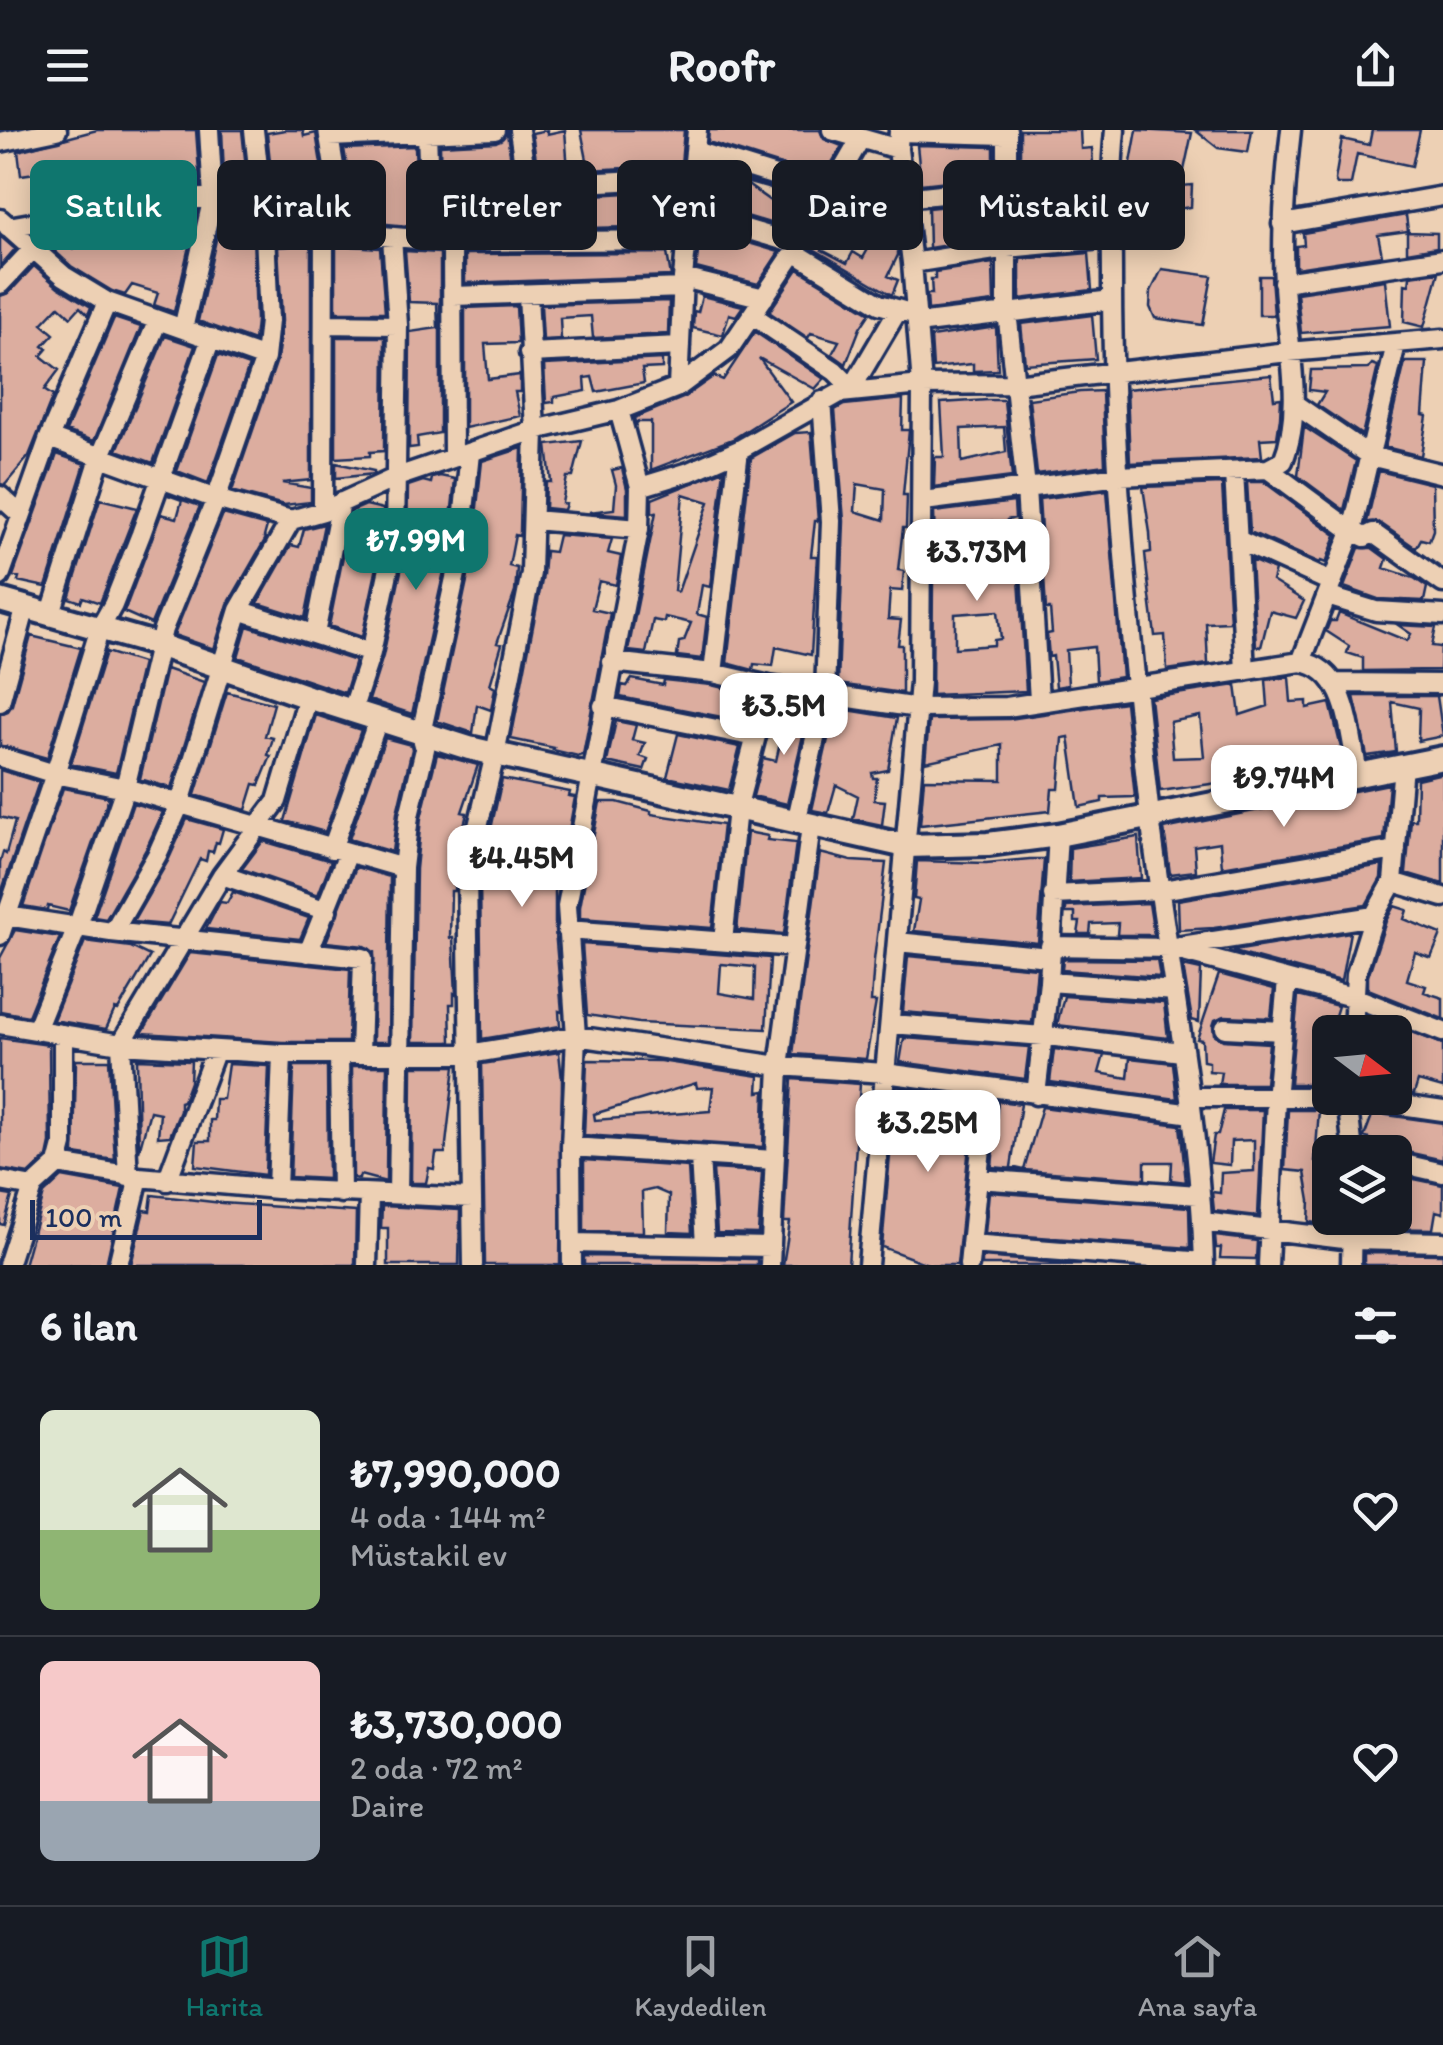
<!DOCTYPE html>
<html lang="tr">
<meta charset="utf-8">
<style>
:root{--surface:#171b24;--page:#242831;--text:#f1f3f6;--muted:#9ea1a6;--line:#363941;--accent:#0f766e}
body{margin:0;font-family:Itim,sans-serif;background:var(--page);color:var(--text);height:100vh;display:flex;flex-direction:column;font-size:38px;white-space:nowrap}
*{box-sizing:border-box;margin:0}
p{font-size:32px;color:var(--muted)}
.icon{flex:none;width:55px;height:55px;fill:none;stroke:currentColor;stroke-width:2;stroke-linecap:round;stroke-linejoin:round}
.map{position:relative;height:1135px;overflow:hidden}
.details{display:flex;flex-direction:column;background:var(--surface);flex:1}
.details>*{flex:none}
.hud{position:absolute;left:30px;top:30px;width:1385px;height:90px;display:flex;gap:20px}
.needle{width:65px;rotate:106deg}
.tools{position:absolute;left:1312px;top:885px;display:grid;gap:20px}
.tools a{display:grid;place-items:center;width:100px;height:100px;border-radius:15px;background:var(--surface);box-shadow:0 5px 25px #0003;font-size:50px}
.scale{position:absolute;left:30px;bottom:25px;width:232px;box-sizing:border-box;padding-left:10px;border:5px solid #1b2f5e;border-top:0;font-size:28px;line-height:35px;white-space:nowrap;color:#1b2f5e;-webkit-text-stroke:8px #edd0b4;paint-order:stroke}
.price{position:absolute;translate:-50% -85px;padding:0 22px;border-radius:20px;background:#fff;color:#222;font-size:32px;line-height:65px;filter:drop-shadow(0 2px 5px #0008)}
.price::after{content:'';position:absolute;left:50%;top:60px;width:30px;height:22px;margin-left:-15px;background:inherit;clip-path:polygon(0 0,100% 0,50% 100%)}
.price.current{background:var(--accent);color:#fff}
ul{padding:0;list-style:none}
li{display:flex;align-items:center;gap:30px;height:250px;padding:0 40px}
li+li{border-top:2px solid var(--line)}
li span{display:grid;place-items:center;flex:none;width:280px;height:200px;border-radius:15px;color:#555}
li>.icon{margin-inline-start:auto}
span .icon{width:120px;height:120px;fill:#fffc;stroke-width:1}
li b{font-size:42px}
h2{display:flex;justify-content:space-between;align-items:center;height:120px;padding:0 40px;font-size:42px}
.chip{padding:0 35px;border-radius:15px;background:var(--surface);box-shadow:0 5px 25px #0003;font-size:35px;line-height:90px}
.chip.current{background:var(--accent);color:#fff}
header{display:flex;justify-content:space-between;align-items:center;height:130px;padding:0 40px;background:var(--surface);font-size:45px;font-weight:700}
.menu{display:flex;justify-content:space-around;align-items:center;height:140px;border-top:2px solid var(--line);background:var(--surface);font-size:28px;color:var(--muted)}
.menu a{display:grid;justify-items:center;gap:5px}
.menu .current{color:var(--accent)}
.map>svg:first-child{display:block}
.building{fill:#dcad9f;stroke:#1b2f5e;stroke-width:2.5;fill-rule:evenodd}
.lines{fill:none;stroke-linecap:round;stroke-linejoin:round}
.minor-casing{stroke:#1b2f5e;stroke-width:25}
.tertiary-casing{stroke:#1b2f5e;stroke-width:30}
.minor{stroke:#edd0b4;stroke-width:18}
.tertiary{stroke:#edd0b4;stroke-width:22}
</style>
<header><svg class="icon" aria-label="menu" viewBox="0 0 24 24"><path d="M4 6h16M4 12h16M4 18h16"/></svg>Roofr<svg class="icon" aria-label="share" viewBox="0 0 24 24"><path d="M12 15V3M7 8l5-5 5 5M5 13v7h14v-7"/></svg></header>
<div class="map">
<svg width="1443" height="1135" viewBox="0 0 1443 1135">
<rect width="100%" height="100%" fill="#edd0b4"/>
<filter id="ink" filterUnits="userSpaceOnUse"><feTurbulence type="fractalNoise" baseFrequency=".01" numOctaves="2"/><feDisplacementMap in="SourceGraphic" scale="20" xChannelSelector="R" yChannelSelector="G"/><feConvolveMatrix kernelMatrix="1 2 1 2 8 2 1 2 1" color-interpolation-filters="sRGB"/></filter>
<g filter="url(#ink)">
<path class="building" d="M97,0H196L200,56L150,60V47L123,50L126,64L67,74L63,39L21,45L18,21Z
M222,0H242L253,104L256,191L254,211L198,191L225,69Z
M285,0H303L304,6L316,3L330,89L288,90L286,78L275,80L267,3Z
M547,0V4L565,0L568,41L538,43L532,3Z
M581,0H684L681,35L589,40Z
M709,0H820L824,9L842,16L823,48L708,12Z
M1020,0H1080L1081,19L1092,18L1093,35L1020,43Z
M1137,0L1192,3L1183,45L1130,38Z
M1195,0H1252L1248,22L1218,18Z
M1372,0H1420L1412,36L1357,24L1351,54H1337L1335,50L1342,9L1369,15Z
M507,3L513,45L441,55L440,15L496,12Z
M917,15L994,17V46L921,54Z
M415,16L418,97L356,91L344,19Z
M871,41L889,45L894,90L891,99L894,100L889,115L898,119V125L888,146L898,150L892,165L812,118L820,103L829,108L822,120L847,133L853,122L863,128L877,103L857,97Z
M723,43L811,70L742,51L797,90L793,100L703,73L705,54L713,57L717,45L722,47Z
M1192,55L1191,77L1154,82H1124V61Z
M679,60L675,96L546,99L541,68L569,66L571,86L597,83L593,65Z
M1091,61V97L1020,104V68Z
M516,70L521,99H443L442,80Z
M994,71L991,103L954,108V114L929,118L928,78Z
M197,81L174,182L154,175L158,163L132,155L125,165L112,161L71,136L45,112L55,102L72,118L70,99L117,91L142,98L145,86Z
M1406,85L1408,101L1378,105L1382,125L1296,138V116L1304,115L1303,103Z
M701,99L779,122L758,154L696,138Z
M1407,102L1437,103V117L1407,122Z
M0,106L15,119L0,136Z
M311,114V350L282,353L311,358V372L284,375L232,361L277,230L282,191L278,117Z
M336,115L380,118L385,182H336Z
M405,121L440,123V303L417,307L418,317L409,318L410,202L438,198L437,173L409,172Z
M667,123L671,146L465,153V124Z
M1089,123L1092,160L1020,169V129Z
M993,133L994,172L928,180L927,164H932L931,149H935V142Z
M34,136L58,157L91,177L88,185L80,177L71,187L59,176L42,194L54,204L43,216L47,219L41,226L59,240L44,260L53,266L29,326L5,355L0,354V166L9,163Z
M798,139L870,183L860,198L846,234L832,224L839,211L811,203L808,208L769,182Z
M1162,139L1212,146L1203,195L1155,188L1150,177L1151,161Z
M1439,142L1424,197L1404,192L1405,154L1409,155L1410,146Z
M1259,146H1271L1274,185H1259Z
M1385,150L1390,196L1301,203L1297,163Z
M702,166L743,176L736,186L729,184L723,205L693,198L694,181L698,182Z
M669,171L668,204L593,208L591,186L560,188L561,209L543,210L541,175Z
M516,176L518,213L485,214L488,249L520,245V262H515L520,286L465,298V178Z
M1092,185L1096,229L1025,234L1021,194Z
M114,188L141,197L94,311L66,301Z
M996,197L998,240L973,241V234L933,238L931,207Z
M755,202L824,249L815,259L759,228L791,272L733,309L651,340V292H637L636,296L634,288L683,268L714,246L723,250Z
M165,206L195,216L153,333L117,320Z
M336,207H385L384,321L370,322V326L336,328Z
M218,225L249,236L208,353L177,341Z
M662,229V238L642,239L644,253L596,262L592,247L585,248L586,261L554,267V272L546,273L544,235Z
M1405,232H1427L1423,285L1427,286L1421,326L1385,317Z
M1372,234L1378,236L1362,305L1317,275L1325,262L1309,260L1311,240L1368,239Z
M1271,245L1274,269L1281,268L1280,288L1277,308L1260,309L1262,327L1130,333L1127,259Z
M1080,262L1102,261L1105,335L1037,344L1029,269Z
M903,269L902,300H909L903,365H907L906,398H903L898,440L904,441L902,461L890,460L888,489L901,490L898,515H902V563L838,554L844,391L835,280L844,275ZM857,354L885,359L884,390L855,381Z
M988,270H1004L1012,347L934,357L935,327H944L941,273ZM1004,297L1006,322L962,332L961,299Z
M1304,297L1356,331L1344,380L1298,346Z
M811,302L818,391H815L811,426H817L811,525L776,517L773,536L754,534L753,540L727,533L751,328L795,303Z
M582,311L573,347H567L562,373L566,374L564,380L545,378L546,352H551L547,315Z
M522,318L520,402L519,406L515,405L509,436L517,438L515,462L497,513L502,514L490,555L495,558L491,580L477,575L473,603L437,591L471,432L482,331Z
M57,324L85,334L46,457L36,455L18,451L19,447L13,446Z
M336,333L374,341V344L336,348Z
M622,338L627,359V385L589,382L614,379L616,355L612,340Z
M724,340L710,457L702,455L697,484L707,487L702,529L677,526L679,512L684,511L691,493L665,487L664,492L653,490L646,523L628,521L656,382L652,383V369ZM683,364L709,372L678,462L674,461Z
M1379,341L1432,354L1433,400L1429,411L1421,409L1416,418L1380,393L1367,392Z
M440,346L455,349L447,428L412,584L369,570L383,526L407,413L408,356L423,351L431,353L432,348Z
M1247,352H1264L1336,405L1326,433L1321,431L1320,433L1250,402Z
M1222,354L1230,492L1206,493L1208,534L1167,540L1165,505L1155,506L1147,443L1145,423L1151,422L1150,403L1143,357Z
M1107,360L1122,547L1096,551L1094,517L1066,520L1068,555L1056,557L1053,526L1049,527L1047,504L1052,503L1050,479H1046L1039,369Z
M168,365L200,376L151,494L124,482L161,384L177,388L182,370Z
M100,369L137,378L100,473L83,467L81,472L69,468Z
M1014,372L1015,388L1007,390L1010,418L1017,416L1026,561L932,565L933,446H936L934,382ZM992,391L994,419L966,422L964,393ZM998,481L1001,509L994,510V515L955,518V484Z
M366,375L383,379V409L362,507L329,496L352,381Z
M223,384L267,396L264,407L266,408L228,474L214,519L174,505Z
M324,394L305,488L258,473L291,415L299,417L304,399Z
M558,405L612,409L608,423L621,426L616,455L599,451L592,479L610,483L583,625L578,626L553,620L554,618L511,609L543,445L545,421L554,422Z
M1359,418H1372L1387,429L1384,438L1414,448L1427,457L1424,471L1378,469L1344,457Z
M1251,430L1275,440L1272,451L1304,471L1296,488L1270,481L1261,517L1256,516Z
M1339,483L1407,511L1411,504L1398,495L1436,497L1432,516L1441,517L1440,540L1363,541V528L1347,523L1349,516L1326,501L1330,491H1336Z
M247,496L355,531L345,563L238,527Z
M31,506L81,518L47,628L0,615V584L8,581L12,575Z
M106,522L142,533L116,643L71,634Z
M166,539L204,552L171,658L140,649Z
M1289,547L1291,572L1307,571V578L1330,573L1341,618L1314,627L1317,635L1297,642L1160,661L1150,568L1236,555L1240,585L1268,576L1266,550ZM1200,586L1204,627L1173,628L1170,592Z
M632,549L663,555L664,550L711,555L754,565L747,592L620,567L622,555L627,556Z
M227,562L274,574L265,606L273,608L268,625L271,626L259,655L254,654L246,680L195,665Z
M1354,566H1437L1443,606L1418,611L1419,578L1392,572L1396,622L1367,626Z
M789,572L810,575L787,674L753,666L763,628L776,631Z
M1125,572L1135,667L1102,668V672L1079,677L1069,607L1063,608L1059,659H1052L1050,681L920,695L924,649L1002,650V615L925,632L929,590L1009,589Z
M835,578L897,588L888,640L872,643L873,648H877L874,670L885,671L882,695L853,689L858,666L836,655L828,683L812,680Z
M316,585L361,600L325,702L285,691Z
M616,591L636,595L632,610L645,613L640,626L648,629L644,640L607,632Z
M678,604L740,617L729,660L667,647Z
M385,608L411,615L412,619L397,683L392,722L349,709Z
M437,624L478,635L462,682L467,683L455,736L454,761H451L450,808H453L456,864L454,863V874H450L451,912H413L416,739L421,688Z
M0,640L39,652L0,766V732L3,722L6,724L15,691L0,687Z
M1443,643V754L1406,743L1411,690H1416L1417,649Z
M502,649L570,662L569,666L575,667L566,717H560L555,759V800L562,882L559,881L560,896L482,909L480,749Z
M1389,654L1384,709L1222,737L1220,712L1194,716L1196,741L1170,744L1164,699Z
M63,658L109,667L69,781L48,776L47,780L23,776Z
M600,672H617L651,681V684L723,695L712,798L580,788V777Z
M133,673L163,682L146,719L106,789L94,787Z
M187,689L223,699L219,713L216,712L213,722L208,721L206,731L200,729L168,795L133,792L168,731Z
M747,702L768,706L767,710L796,713L784,804L737,800Z
M1138,707L1141,748L1069,752L1070,718Z
M263,711L331,731L318,765L242,739Z
M820,723L851,731L886,733L874,830L871,872H876L866,929L793,924Z
M1030,729H1044L1038,813L914,801L919,770L914,769L917,731L986,733Z
M1382,735L1381,748L1366,775L1214,798L1179,800L1178,770Z
M356,737L390,747L388,912H373L374,822L364,816L326,812Z
M233,762L309,788L300,809L206,799L220,772L227,773Z
M1149,773L1154,805H1117L1118,793L1091,794L1090,804H1078L1080,792H1075V783H1066V777Z
M1394,776L1407,780L1404,789L1441,804L1431,828L1415,822L1407,850L1426,856L1424,862L1443,868V889L1368,859V846L1386,791Z
M15,800L60,807L28,886L0,881V828Z
M1350,802L1341,851L1234,822V821Z
M85,811L131,817L150,826L118,880L115,879L106,899L53,890Z
M582,814L770,828L766,899L639,893L587,885ZM721,834L755,837L754,869L719,863Z
M190,823L350,839L348,912H282L142,903Z
M908,826L1037,838L1032,893L903,882Z
M1063,829L1157,830L1160,847L1062,840Z
M1183,836L1201,840L1199,892L1192,890Z
M1219,844L1274,859L1271,888L1225,886L1215,890L1213,896L1214,904L1223,910L1269,913L1265,954H1219L1221,942L1209,941V932L1203,931L1202,910L1197,909Z
M1064,866L1164,873L1168,908L1057,895Z
M1298,866L1338,876L1330,902L1327,942L1330,943V954H1290Z
M1366,885L1443,914V958L1418,951L1414,964L1395,961V902H1366Z
M0,908L49,915L50,1013L47,1027L29,1044L0,1039Z
M904,908L1029,917L1025,949L900,932Z
M1054,919L1104,925L1099,943L1128,948L1130,928L1173,933L1177,969L1050,952Z
M559,922L562,950L560,1135H485L482,934Z
M137,929L191,931L190,952L183,971L180,972V981L170,1006L158,1007L160,983L150,981L139,1021Z
M76,930H109L115,1030L74,1024Z
M587,930L660,931L759,946L758,962L765,961L763,1017L584,1005ZM696,953L697,958L713,957L710,981L595,990L594,984Z
M228,934L269,936L265,1045L195,1036L197,1011H210V990H214L215,969H223Z
M294,936H327L328,1049L290,1047Z
M352,936H387L386,1052L360,1045L359,1049L353,1048Z
M412,936H455L445,1023H436L434,1039L429,1038L426,1053H411Z
M792,949L860,954L848,1135H783L790,1092H784Z
M896,957L974,967L957,1135H930L882,1117Z
M998,971L1021,974L1011,1037L1024,1040L992,1037Z
M1042,977L1180,995L1186,1052L1171,1050L1172,1032H1145V1049L1024,1040Z
M1224,980H1263L1258,1086L1214,1081L1212,1062L1220,1063L1221,1043L1254,1041V1010L1231,1011L1230,1035L1210,1033L1214,1005H1218Z
M1288,980H1319L1315,1031L1327,1033L1324,1055H1330V1088H1340L1339,1096L1309,1092L1310,1071L1305,1042L1285,1040Z
M1373,983L1443,993V1030L1398,1020H1373L1374,1011L1364,1007Z
M584,1030L688,1037L692,1103L668,1102L669,1065L655,1059L642,1062L643,1102L584,1101Z
M713,1039L762,1042L758,1104L717,1103Z
M1395,1045L1443,1055V1083L1436,1081L1433,1099L1364,1098V1088H1395V1071L1400,1052L1395,1050Z
M62,1047L123,1058L106,1135H24L44,1064Z
M989,1062L1189,1077L1190,1118L985,1103Z
M0,1064L12,1066L4,1095L0,1094Z
M152,1065L222,1073L356,1082L355,1135H131L144,1080L150,1081Z
M382,1076L460,1080L459,1135H388V1098H381Z
M1215,1106L1257,1111L1256,1129L1220,1128L1221,1118H1216Z
M1364,1123L1443,1124V1135H1364Z
M584,1126L705,1128L757,1129V1135H584Z
M982,1127L1081,1135H982Z"/>
<g class="lines">
<g class="minor-casing">
<path id="minor" d="M328,0L345,102
M519,0L535,111
M832,0L898,19
M1007,0V181L1026,358L1039,570
M1115,0C1110,50 1112,100 1112,151C1112,329 1130,509 1150,686C1167,835 1200,984 1204,1135
M899,2L1006,5
M427,3L431,110
M329,7L495,0
M0,12L57,0
M695,21L830,63
M904,68L1110,46
M429,69L529,56L692,47
M689,82L799,115
M0,89L64,146L107,172L265,228
M1282,94L1443,66
M8,97L140,74L213,67
M265,103L324,101L452,112L686,110
M452,112L453,328
M794,122L879,174L917,185
M912,133L1007,118L1112,108
M683,148L764,168
M1283,152L1443,129
M0,154L33,119
M453,166L683,158
M752,185L835,241L855,261
M324,194L398,195
M917,194L1112,170
M183,199L213,67L209,0
M529,223L680,216
M678,257L683,148L697,0
M852,258L898,180
M1296,275L1370,326L1443,344
M49,308L216,369L291,390L323,381L397,347L535,300L619,280L678,257L729,219L799,115L861,8
M1268,339L1352,401L1365,407L1373,403L1443,453
M1234,342L1245,541
M640,357L689,342L739,320L840,263L922,255L1015,254L1288,222L1443,209
M0,366L21,385
M924,371L1119,346L1268,339L1283,331C1305,277 1287,213 1284,155C1281,103 1285,52 1291,0
M323,381L324,101
M533,390L639,399
M1238,410L1331,452
M0,446L49,308L107,172
M1327,466L1376,481L1443,485
M239,480L371,523
M51,483L100,328L158,190
M315,504L341,372
M612,532L713,543L769,556L918,578L1007,577L1301,532C1349,539 1349,604 1358,643
M1301,532L1352,401L1396,214
M713,543L739,320
M1336,553L1443,554
M0,572L26,476
M603,576L756,607
M352,581L371,523L395,410L398,195L392,107
M0,627L55,644L125,658L403,738
M796,693L825,564L831,391L822,271
M332,719L378,590
M222,745L327,781
M1393,752L1403,635
M1053,765L1162,760L1396,720
M0,785L111,802L363,828L360,924
M567,800L795,817
M113,802L157,725L179,676L239,480L291,390
M0,805L55,644L100,498L113,475L141,404L211,208
M723,811L737,679L769,556
M897,812L1049,827
M1050,816L1169,818L1374,786
M1176,820L1356,868L1443,902
M308,823L348,723
M1049,852L1175,861
M0,894L121,914L282,924H469L576,906L779,936L885,943L1192,984
M892,894L1056,907L1182,922
M1225,898L1282,901
M36,900L78,795L125,658L163,499L216,369L265,228L269,191L265,103L254,0
M1353,902L1356,844L1374,786L1393,752L1443,767
M339,924L341,1063
M1036,965L1049,852L1058,705
M1190,967H1330
M1347,968L1353,1022
M1353,968L1443,981
M571,1017L774,1030
M700,1026L705,1116
M1395,1032L1443,1043
M58,1034L63,1015V904
M128,1047L121,914L222,745L277,671L308,567
M978,1049L1198,1065
M0,1051L33,1057
M167,1051L215,922
M277,1059L282,924
M398,1065L403,738L409,686L425,619L421,604L459,430L470,323
M1203,1092L1352,1110L1443,1112
M572,1113L771,1117
M971,1114L1204,1132
M8,1135L33,1057L58,1034L139,1047
M118,1135L139,1047L277,1059L472,1068
M367,1135L369,1064
M473,1135L467,743L495,624L531,443L535,300L528,165
M572,1135L571,1017L576,906L567,776L639,399L640,357L619,280
M770,1135L779,936L811,696
M868,1135L920,552L922,255L912,133L898,19L899,0
M969,1135L987,959
M1268,1135L1276,969L1287,851
M1351,1135L1352,1088"/>
</g>
<g class="tertiary-casing">
<path id="tertiary" d="M0,470L158,515L308,567L469,618L906,716L988,714L1058,705L1443,628"/>
</g>
<use href="#minor" class="minor"/>
<use href="#tertiary" class="tertiary"/>
</g>
</g>
</svg>
<div class="tools">
<a><svg class="needle" viewBox="-14 -14 28 28"><path d="M0-13l5 13h-10z" fill="#e53935"/><path d="M0 13l5-13h-10z" fill="#9ea1a6"/></svg></a>
<a><svg class="icon" aria-label="layers" viewBox="0 0 24 24"><path d="M12 4l9 5-9 5-9-5zM3 14l9 5 9-5"/></svg></a>
</div>
<div class="scale">100 m</div>
<b class="price current" style="left:416px;top:463px">₺7.99M</b>
<b class="price" style="left:977px;top:474px">₺3.73M</b>
<b class="price" style="left:784px;top:628px">₺3.5M</b>
<b class="price" style="left:1284px;top:700px">₺9.74M</b>
<b class="price" style="left:522px;top:780px">₺4.45M</b>
<b class="price" style="left:928px;top:1045px">₺3.25M</b>
<div class="hud">
<a class="chip current">Satılık</a>
<a class="chip">Kiralık</a>
<a class="chip">Filtreler</a>
<a class="chip">Yeni</a>
<a class="chip">Daire</a>
<a class="chip">Müstakil ev</a>
</div>
</div>
<section class="details">
<h2>6 ilan<svg class="icon" aria-label="filters" viewBox="0 0 24 24"><path d="M4 7h16M4 17h16"/><circle cx="9" cy="7" r="2"/><circle cx="15" cy="17" r="2"/></svg></h2>
<ul>
<li><span style="background:linear-gradient(#dfe7d0 60%,#8fb573 0)"><svg class="icon" aria-label="home" viewBox="0 0 24 24"><path d="M3 11l9-7 9 7M6 9v11h12V9"/></svg></span><div><b>₺7,990,000</b><p>4 oda · 144 m²</p><p>Müstakil ev</p></div><svg class="icon" aria-label="heart" viewBox="0 0 24 24"><path d="M12 20l-8-8c-3-5 5-10 8-4 3-6 11-1 8 4z"/></svg></li>
<li><span style="background:linear-gradient(#f6c9c9 70%,#9aa5b1 0)"><svg class="icon" aria-label="home" viewBox="0 0 24 24"><path d="M3 11l9-7 9 7M6 9v11h12V9"/></svg></span><div><b>₺3,730,000</b><p>2 oda · 72 m²</p><p>Daire</p></div><svg class="icon" aria-label="heart" viewBox="0 0 24 24"><path d="M12 20l-8-8c-3-5 5-10 8-4 3-6 11-1 8 4z"/></svg></li>
</ul>
</section>
<nav class="menu">
<a class="current"><svg class="icon" aria-label="map" viewBox="0 0 24 24"><path d="M3 6l6-2 6 2 6-2v14l-6 2-6-2-6 2zM9 4v14M15 6v14"/></svg>Harita</a>
<a><svg class="icon" aria-label="saved" viewBox="0 0 24 24"><path d="M7 4h10v16l-5-4-5 4z"/></svg>Kaydedilen</a>
<a><svg class="icon" aria-label="home" viewBox="0 0 24 24"><path d="M3 11l9-7 9 7M6 9v11h12V9"/></svg>Ana sayfa</a>
</nav>
